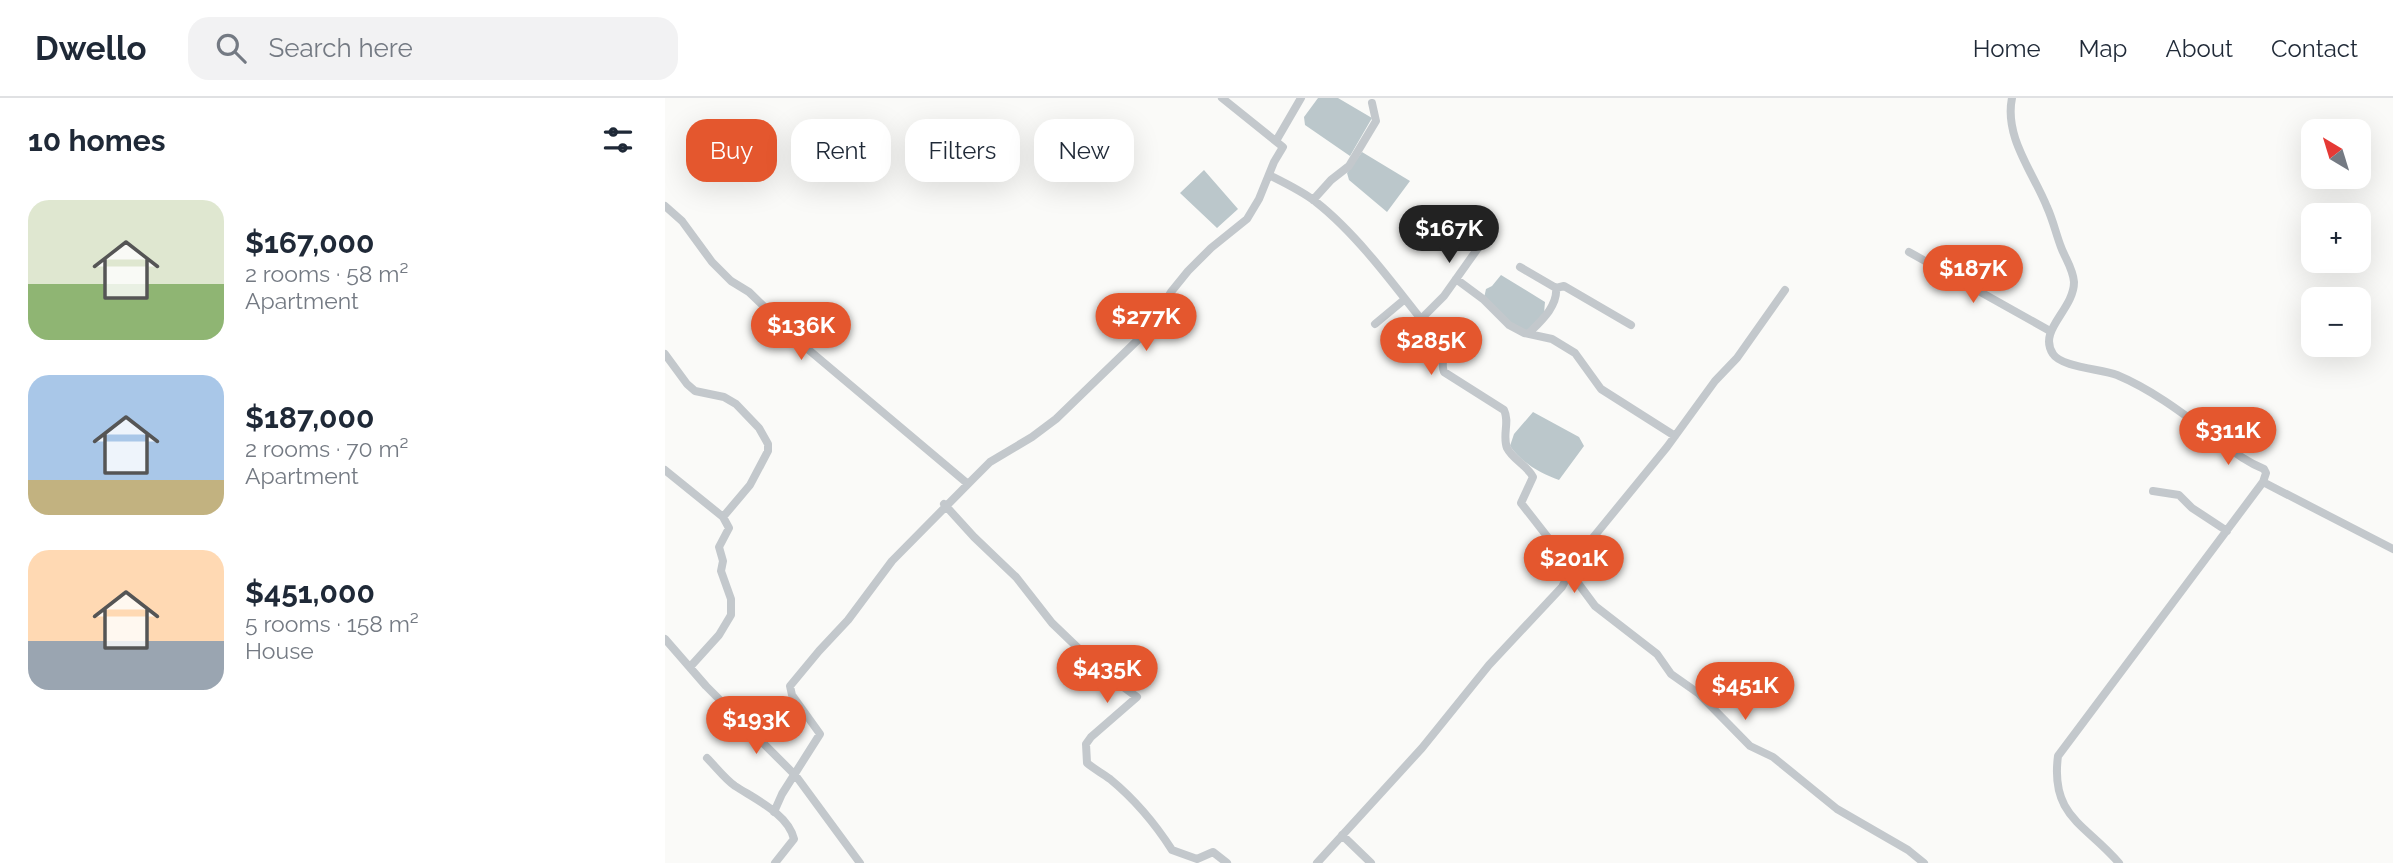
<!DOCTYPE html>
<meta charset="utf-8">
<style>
:root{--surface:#fff;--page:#f2f2f3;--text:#1f2937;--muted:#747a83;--line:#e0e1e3;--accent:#e4572e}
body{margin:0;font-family:Raleway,sans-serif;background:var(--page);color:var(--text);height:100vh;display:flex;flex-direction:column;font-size:26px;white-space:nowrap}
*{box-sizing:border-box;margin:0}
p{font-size:23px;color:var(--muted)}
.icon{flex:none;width:38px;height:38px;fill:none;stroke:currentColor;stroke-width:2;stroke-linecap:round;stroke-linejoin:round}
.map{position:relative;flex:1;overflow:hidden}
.panel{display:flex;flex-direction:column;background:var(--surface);width:665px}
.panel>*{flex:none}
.top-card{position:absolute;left:21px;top:21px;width:665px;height:63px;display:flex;gap:14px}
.needle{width:46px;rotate:322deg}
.controls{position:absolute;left:1636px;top:21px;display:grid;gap:14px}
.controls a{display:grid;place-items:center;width:70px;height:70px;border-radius:14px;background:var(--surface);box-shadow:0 7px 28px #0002;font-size:35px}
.price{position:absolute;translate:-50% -60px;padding:0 16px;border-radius:24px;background:var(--accent);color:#fff;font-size:23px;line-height:46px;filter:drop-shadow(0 2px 4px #0008)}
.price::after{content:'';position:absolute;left:50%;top:42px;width:21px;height:16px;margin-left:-10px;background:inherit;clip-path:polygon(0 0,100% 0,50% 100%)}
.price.active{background:#222;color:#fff}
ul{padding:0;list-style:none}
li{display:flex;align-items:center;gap:21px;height:175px;padding:0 28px}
li span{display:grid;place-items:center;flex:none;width:196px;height:140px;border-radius:21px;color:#555}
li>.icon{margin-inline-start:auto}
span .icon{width:84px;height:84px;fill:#fffc;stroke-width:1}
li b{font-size:30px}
h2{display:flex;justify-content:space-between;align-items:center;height:84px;padding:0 28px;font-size:30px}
.chip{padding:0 24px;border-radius:21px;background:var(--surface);box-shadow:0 7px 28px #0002;font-size:24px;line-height:63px}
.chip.active{background:var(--accent);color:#fff}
header{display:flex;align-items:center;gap:42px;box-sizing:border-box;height:98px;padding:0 35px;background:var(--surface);border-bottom:2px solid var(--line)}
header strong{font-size:33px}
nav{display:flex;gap:38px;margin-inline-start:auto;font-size:24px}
.search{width:490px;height:63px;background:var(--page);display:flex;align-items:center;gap:18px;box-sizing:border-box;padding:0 24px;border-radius:21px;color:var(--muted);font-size:26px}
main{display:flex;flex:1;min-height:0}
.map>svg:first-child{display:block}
.water{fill:#bbc7cb}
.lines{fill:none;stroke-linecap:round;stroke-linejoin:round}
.minor{stroke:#c3c8cc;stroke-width:8}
</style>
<header>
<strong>Dwello</strong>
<div class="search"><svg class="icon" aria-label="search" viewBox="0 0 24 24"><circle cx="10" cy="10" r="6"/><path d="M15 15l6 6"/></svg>Search here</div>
<nav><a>Home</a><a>Map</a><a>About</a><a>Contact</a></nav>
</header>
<main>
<section class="panel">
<h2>10 homes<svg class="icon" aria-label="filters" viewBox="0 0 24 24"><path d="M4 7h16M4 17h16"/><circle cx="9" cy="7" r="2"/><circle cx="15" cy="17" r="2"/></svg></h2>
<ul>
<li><span style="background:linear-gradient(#dfe7d0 60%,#8fb573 0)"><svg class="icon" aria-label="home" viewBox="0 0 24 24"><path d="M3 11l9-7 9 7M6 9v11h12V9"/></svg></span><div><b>$167,000</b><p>2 rooms · 58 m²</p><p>Apartment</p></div></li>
<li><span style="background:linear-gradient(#a9c7e8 75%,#c2b280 0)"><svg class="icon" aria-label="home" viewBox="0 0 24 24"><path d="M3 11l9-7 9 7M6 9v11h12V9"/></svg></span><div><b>$187,000</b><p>2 rooms · 70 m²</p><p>Apartment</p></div></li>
<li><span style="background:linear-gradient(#ffd9b3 65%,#9aa5b1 0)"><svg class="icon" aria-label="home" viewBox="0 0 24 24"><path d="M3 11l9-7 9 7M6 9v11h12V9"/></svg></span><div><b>$451,000</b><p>5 rooms · 158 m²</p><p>House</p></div></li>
</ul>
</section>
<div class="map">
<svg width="1728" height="765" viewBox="0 0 1728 765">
<rect width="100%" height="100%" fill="#fafaf8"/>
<path class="water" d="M653,0H673L707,20L685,58L640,27L639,19Z
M697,54L745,83L722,114L684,82L682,75Z
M539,72L573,111L552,130L515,95Z
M836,177L880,204L879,215L862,233L839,222L819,200L821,191L827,188Z
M868,314L914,339L919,348L894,382C875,375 857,365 845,348L849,336Z"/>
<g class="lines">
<path class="minor" d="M1347,0C1339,39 1368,74 1382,109C1388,122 1391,136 1396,149C1400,160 1408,171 1409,184C1409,212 1372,232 1388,256C1396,269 1436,271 1452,277C1488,292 1520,317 1551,340C1567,352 1579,363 1599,371L1601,375L1598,384L1393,658C1385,719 1421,726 1454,765
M611,43L636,0
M604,77C620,85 637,93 651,104C697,140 740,202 777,248C782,257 775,265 779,274L839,312C845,324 837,337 842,350C848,362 862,367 868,379L856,405L906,469
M648,102L666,82L684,68L711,23L707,5
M0,108L17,123L47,164L66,183L84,194L145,253L303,386
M1244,154L1385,233
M855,169L891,190L899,188L966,227
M791,181L818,201L844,227L859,235L887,241L910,255L936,291L1010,338
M756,221L779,198L828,129
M710,226L740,201
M864,235C876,223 893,208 891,190
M0,256L22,286L30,293L59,299L71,306L94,330L103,346V353L85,387L58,419
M0,372L58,419L64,430L54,449L58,463L56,473L66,501V517L54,537L25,569
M1598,384L1728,451
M1488,393L1514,397L1527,410L1562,433
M279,406L309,439L351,479L387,525L438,574L472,599L426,639L421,646L422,665C429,671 437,675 445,681C468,700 491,727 507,752L532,761L548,754L562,765
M904,473L930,508L992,556L1006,576L1033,595L1085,648L1108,659L1172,711L1243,752L1259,765
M0,541L41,588L131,678L195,765
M42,660C51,669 60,681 70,688C90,701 123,716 129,741L110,765
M109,714L117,696L155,636L127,597L125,588L154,553L183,522L227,463L308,381L325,364L367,339L391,321L481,234L506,194L523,173L546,150L582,121L594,101L609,64L618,49L557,0
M677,737L706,765
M652,765L757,650L824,567L897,489L913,458L1002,349L1050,283L1072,260L1120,192"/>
</g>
</svg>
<div class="controls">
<a><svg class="needle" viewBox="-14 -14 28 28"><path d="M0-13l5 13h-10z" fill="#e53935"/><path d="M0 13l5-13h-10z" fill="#747a83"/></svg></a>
<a>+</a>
<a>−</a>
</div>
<b class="price active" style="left:784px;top:167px">$167K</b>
<b class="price" style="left:1308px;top:207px">$187K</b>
<b class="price" style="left:481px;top:255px">$277K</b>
<b class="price" style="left:136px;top:264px">$136K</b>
<b class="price" style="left:766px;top:279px">$285K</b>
<b class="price" style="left:1563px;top:369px">$311K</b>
<b class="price" style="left:909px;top:497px">$201K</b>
<b class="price" style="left:442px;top:607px">$435K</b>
<b class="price" style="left:1080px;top:624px">$451K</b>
<b class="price" style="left:91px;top:658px">$193K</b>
<div class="top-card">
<a class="chip active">Buy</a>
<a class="chip">Rent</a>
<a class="chip">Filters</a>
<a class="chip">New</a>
</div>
</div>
</main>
